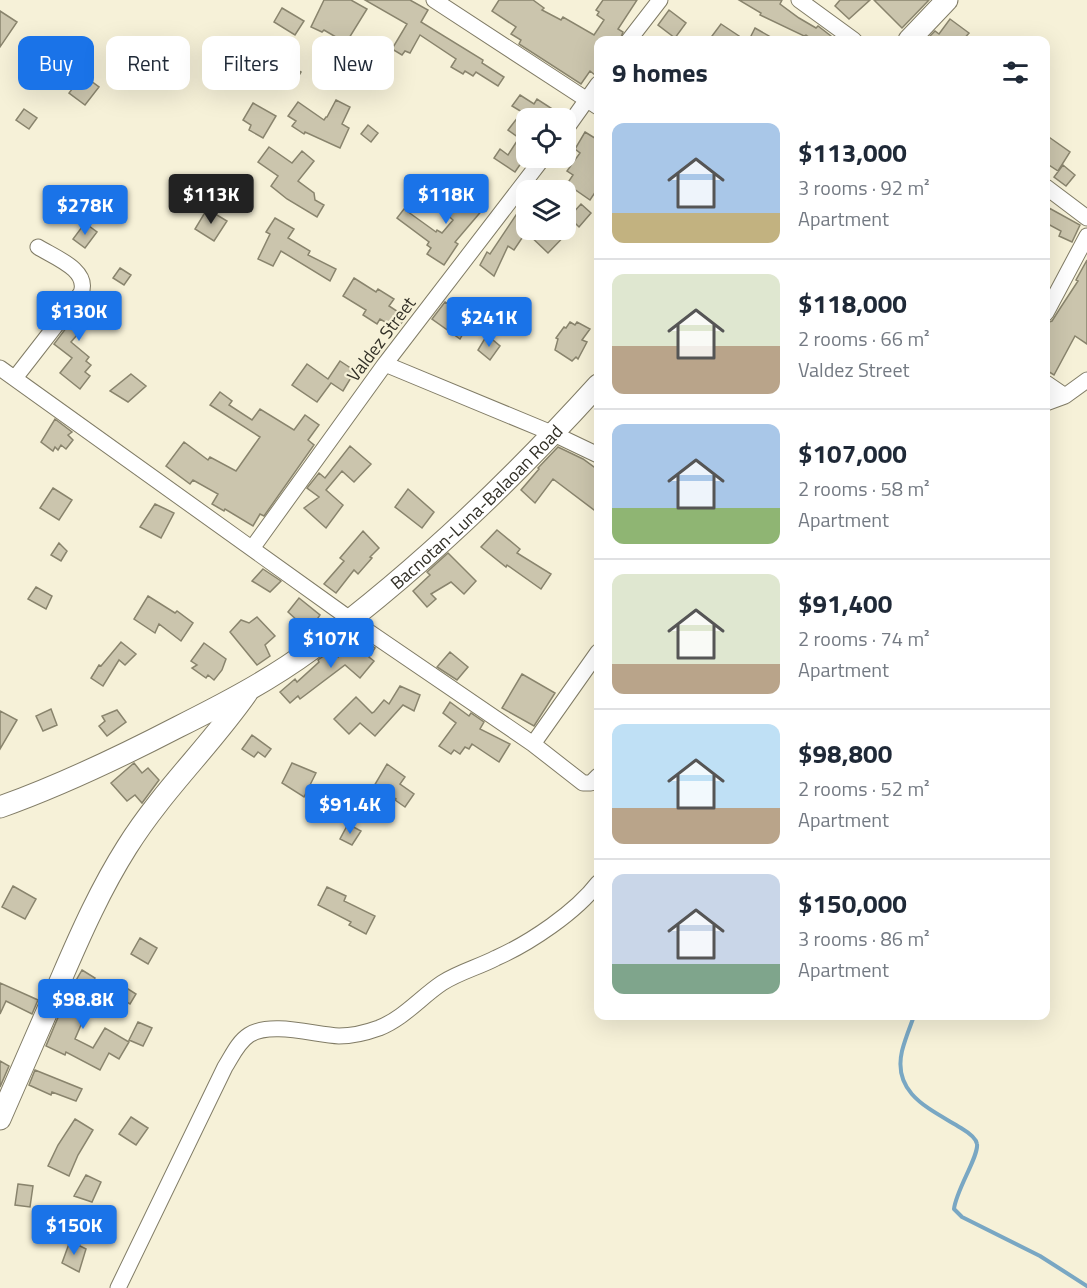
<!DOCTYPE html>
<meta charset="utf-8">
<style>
:root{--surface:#fff;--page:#f2f2f3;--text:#1f2937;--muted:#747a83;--line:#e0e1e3;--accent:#1a73e8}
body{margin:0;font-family:"Titillium Web",sans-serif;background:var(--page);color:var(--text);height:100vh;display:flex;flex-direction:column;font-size:22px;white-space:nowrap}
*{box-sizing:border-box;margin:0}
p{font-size:20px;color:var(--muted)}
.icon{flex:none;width:33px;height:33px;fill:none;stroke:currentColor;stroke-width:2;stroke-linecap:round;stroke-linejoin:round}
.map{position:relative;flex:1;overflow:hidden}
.drawer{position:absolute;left:594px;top:36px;width:456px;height:984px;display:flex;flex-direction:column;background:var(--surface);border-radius:12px;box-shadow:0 6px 24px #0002}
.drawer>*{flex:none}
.top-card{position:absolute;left:18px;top:36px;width:486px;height:54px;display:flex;gap:12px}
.tools{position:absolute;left:516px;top:108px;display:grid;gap:12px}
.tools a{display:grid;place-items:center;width:60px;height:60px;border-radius:12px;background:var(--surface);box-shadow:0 6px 24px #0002;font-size:30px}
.price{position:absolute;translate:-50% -51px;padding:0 14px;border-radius:6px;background:var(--accent);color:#fff;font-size:20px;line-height:39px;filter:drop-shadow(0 2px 3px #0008)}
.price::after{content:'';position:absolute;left:50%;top:36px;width:18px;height:14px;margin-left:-9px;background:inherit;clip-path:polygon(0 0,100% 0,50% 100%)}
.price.selected{background:#222;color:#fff}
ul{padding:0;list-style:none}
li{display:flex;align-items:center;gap:18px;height:150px;padding:0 18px}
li+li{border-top:2px solid var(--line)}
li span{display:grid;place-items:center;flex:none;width:168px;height:120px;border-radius:12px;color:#555}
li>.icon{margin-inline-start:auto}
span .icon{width:72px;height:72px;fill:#fffc;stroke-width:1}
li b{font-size:26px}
h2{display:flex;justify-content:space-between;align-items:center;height:72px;padding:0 18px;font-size:26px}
.pill{padding:0 21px;border-radius:12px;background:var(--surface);box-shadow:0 6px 24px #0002;font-size:21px;line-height:54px}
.pill.selected{background:var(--accent);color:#fff}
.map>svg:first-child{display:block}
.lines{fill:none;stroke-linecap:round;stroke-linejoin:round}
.stream{stroke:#79a7c3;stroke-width:4}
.building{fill:#cbc5ad;stroke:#89846d;stroke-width:1.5}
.street-casing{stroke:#817c66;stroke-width:17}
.secondary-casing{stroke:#817c66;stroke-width:23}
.street{stroke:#fff;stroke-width:15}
.secondary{stroke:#fff;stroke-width:21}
.labels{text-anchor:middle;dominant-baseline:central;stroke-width:4.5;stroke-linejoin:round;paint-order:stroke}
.street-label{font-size:18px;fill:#323027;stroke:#f6f1d8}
</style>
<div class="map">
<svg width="1087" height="1288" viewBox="0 0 1087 1288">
<rect width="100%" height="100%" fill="#f6f1d8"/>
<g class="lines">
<path class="stream" d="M914,1016C910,1027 905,1039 902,1051C892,1094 930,1109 961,1128C966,1131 976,1137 977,1144C979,1156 956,1190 954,1209L962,1217L1040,1256L1087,1286"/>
</g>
<path class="building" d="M324,0H351L367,9L346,43L324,30L322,32L311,27Z
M365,0H410L428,10L421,22L483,60L482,63L504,77L498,86L476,72L473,76L465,71L463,74L451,67L456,59L420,35L410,53L405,51L402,55L392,49L407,24Z
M499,0H533L544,8L542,10L561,20L563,17L594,35L604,20L597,15L599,12L596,10L603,0H637L618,29L623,32L620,40H598V74L595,75L590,71L581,84L519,44L521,40L511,34L516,27L492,11Z
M739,0H782L780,4L799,18L816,28L818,26L831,36L827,40H813L806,35L804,36L760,15L761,13Z
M840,0H870L849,19L835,6Z
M874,0H929L902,28Z
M282,8L304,21L295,35L274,22Z
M669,10L686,23L675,38L658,25Z
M0,11L17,22L0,47Z
M950,19L969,33L963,40H926L935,31L939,34Z
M721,24L745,40H709Z
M755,28L776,40H749Z
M286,63L301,72L293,86L277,77Z
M83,75L99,87L85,105L69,93Z
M520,95L534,104L537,99L557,112L553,118H526V156L515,172L494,158L500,149L508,155L519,138L508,130L522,112L512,106Z
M336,100L350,107L342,124L349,128L340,148L305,132L304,134L292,126L296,121L288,116L298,102L324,120L326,117H327Z
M253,103L276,116L263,138L249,130L251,125L243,120Z
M24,109L37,118L29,129L16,120Z
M368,125L378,133L371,142L361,134Z
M585,132L598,140V188L590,200L567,184L573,175L567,171L580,153L575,149Z
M1046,135L1070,152L1058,171L1046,163Z
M269,147L292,163L302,151L314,161L298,181L314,193L315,200L324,205L317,217L287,199L271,186L278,176L258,162Z
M1063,165L1075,175L1066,186L1054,177Z
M457,185L484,208L455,242L458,244L444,265L427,254L431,248L427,245L429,242L397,218L404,209L436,232L437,230L442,233L453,220L444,212L454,200L448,196Z
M526,200V230H566V211L571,215L581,204L591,213L579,227L576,224L548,253L526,232L514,250L508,246L494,276L480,265L487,252L490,254Z
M1049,208L1080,225L1072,242L1059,236L1061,231L1046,223V214Z
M207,209L227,221L214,241L195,229Z
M275,218L294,229L288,238L310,251L308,255L336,269L330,281L281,251L273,266L258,259L270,234L266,232Z
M85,223L97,232L85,248L73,239Z
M1087,260V344L1075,336L1054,375L1046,370V323L1052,321L1059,310L1078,281L1076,280Z
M120,268L131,275L124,285L113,278Z
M354,278L376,292L378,289L394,299L389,306L406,317L400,325L396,324L394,327L380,319L377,324L363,315L366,310L343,296Z
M91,295L105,306L101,312L106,317L99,326L90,320L71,342L89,357L86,361L91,365L85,372L90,376L80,389L60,373L72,358L54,344Z
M445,302L472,318L460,339L432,319Z
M570,322L575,325L577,322L590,329L582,340L587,342L578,359L576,357L572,361L555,350L558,339L556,338L564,327L566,328Z
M487,335L500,346L490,360L478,350Z
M340,361L355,371L343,391L331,383L317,402L292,385L307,364L328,379Z
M131,374L146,386L128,402L110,391Z
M220,392L232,401L229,405L252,420L260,409L294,430L305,415L319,425L308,440L314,445L264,516L260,514L253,526L225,509L224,511L212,504L218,494L193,480L190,484L166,466L184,442L208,460L210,457L236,471L260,437L210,405Z
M55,419L72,432L68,435L73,440L66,449L61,445L58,450L55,447L53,451L41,442Z
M350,446L371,464L354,482L342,471L326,490L343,505L326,528L304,508L319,497L307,488L319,473L325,478Z
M558,447L583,459L598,470V513L553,479L535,503L521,490L539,469L538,468Z
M53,488L72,500L59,520L40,508Z
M408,489L434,512L422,528L395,507Z
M155,504L174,513L161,538L140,527Z
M497,530L520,549L517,553L551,574L541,589L507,565L506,567L481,547Z
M363,531L379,548L370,557L372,558L358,574L354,570L336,593L324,584L344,561L340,558Z
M59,543L67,551L61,561L51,555Z
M448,553L476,581L464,594L451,582L431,594L436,599L427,607L413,591L430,575L427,572Z
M263,569L281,581L270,592L252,581Z
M36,587L52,596L46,609L28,599Z
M148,596L175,613L177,611L193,623L181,641L159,624L155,633L134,619Z
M299,598L320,615L309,631L288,612Z
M257,617L275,636L265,645L270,656L257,665L230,632L241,620L249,623Z
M351,641L360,648L365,641L375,648L369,657L374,661L360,678L345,665L300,699L298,696L290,703L280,692L295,679L297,682L319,662L318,660L332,650L338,657Z
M121,642L136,654L125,665L119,660L103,686L91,678L99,665L101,666Z
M204,643L226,659L222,670L214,680L208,675L206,678L192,668L197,665L191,661Z
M450,652L468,667L457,680L437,667Z
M522,674L555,693L534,726L502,708Z
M400,686L420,695L414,711L403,705L375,736L360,723L349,734L334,719L356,697L372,713L374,712L384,700L389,704Z
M450,702L469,716L471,713L484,722L480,729L510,744L499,762L472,744L469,749L465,747L460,754L454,750L451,754L439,746L456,723L443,713Z
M51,709L57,725L43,731L36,716Z
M117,710L126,722L107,736L99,726L105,721L102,716Z
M0,711L17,720L0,749Z
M252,735L271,749L265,757L258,752L254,757L242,749Z
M134,763L142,773L148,768L159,780L142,803L135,795L127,801L111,783Z
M292,763L316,773L304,797L282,783Z
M387,764L405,777L400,784L414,794L405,807L395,800L396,799L374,786Z
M348,824L361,831L352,845L340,839Z
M13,886L36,899L25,919L2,907Z
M327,887L346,896L344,901L375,916L366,934L349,925L351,922L318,905Z
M140,938L157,948L148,964L131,954Z
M82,970L95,978L80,1004L83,1005L79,1016L84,1018L75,1039L93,1048L105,1028L129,1042L119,1059L109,1053L100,1070L66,1052L65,1055L46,1046L67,996Z
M117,982L136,994L130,1004L125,1001L122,1003L109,995Z
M0,983L38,1000L32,1014L6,1001L0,1014Z
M138,1022L152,1028L143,1046L129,1040Z
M0,1061L9,1066L0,1087Z
M35,1070L82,1089L76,1101L52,1092L51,1095L29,1085Z
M131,1117L148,1128L136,1145L119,1134Z
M75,1119L93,1130L78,1155L69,1176L48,1166L58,1145Z
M86,1175L101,1182L92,1202L74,1196Z
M18,1184L33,1186L30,1207L15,1205Z
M70,1241L86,1249L79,1272L62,1263Z"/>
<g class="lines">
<g class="street-casing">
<path id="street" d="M434,0L598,107
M799,0L854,40
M629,40L660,0
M566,129L598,84
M1046,187L1087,218
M1046,313L1087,236
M385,364L554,434L598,455
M0,368L350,619L533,744L583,783H591L598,776
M15,378L81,293C90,270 54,257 38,247
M1046,383L1065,396
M1046,403L1065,396L1087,380
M253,547L385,364L543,158
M533,744L598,652
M118,1288L225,1067C232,1056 238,1042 249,1035C271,1021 315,1035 339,1036C352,1036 368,1032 379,1028C404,1018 421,997 442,983C459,972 479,967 496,958C530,943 576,912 598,883"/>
</g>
<g class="secondary-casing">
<g id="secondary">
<path d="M909,40L947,0"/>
<path id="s1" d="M0,807C62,785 120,757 178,727C224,704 270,680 312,649C416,572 511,481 598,385"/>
<path d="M0,1119C21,1072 41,1024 62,977C81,933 101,888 127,847C162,791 210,746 247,693"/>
</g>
</g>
<use href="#street" class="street"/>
<use href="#secondary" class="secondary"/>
</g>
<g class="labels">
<g class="street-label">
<text transform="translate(381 339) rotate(-53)">Valdez Street</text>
<text stroke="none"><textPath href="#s1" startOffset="568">Bacnotan-Luna-Balaoan Road</textPath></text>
</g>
</g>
</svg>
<div class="tools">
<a><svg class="icon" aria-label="locate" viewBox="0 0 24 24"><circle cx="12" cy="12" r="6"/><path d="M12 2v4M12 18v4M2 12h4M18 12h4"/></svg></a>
<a><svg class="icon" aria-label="layers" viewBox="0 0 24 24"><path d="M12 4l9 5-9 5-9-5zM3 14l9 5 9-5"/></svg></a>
</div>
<b class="price selected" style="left:211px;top:225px">$113K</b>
<b class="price" style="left:446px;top:225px">$118K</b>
<b class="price" style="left:85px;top:236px">$278K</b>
<b class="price" style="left:79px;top:342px">$130K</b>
<b class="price" style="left:489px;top:348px">$241K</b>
<b class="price" style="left:331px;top:669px">$107K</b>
<b class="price" style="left:350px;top:835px">$91.4K</b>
<b class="price" style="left:83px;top:1030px">$98.8K</b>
<b class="price" style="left:74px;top:1256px">$150K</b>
<div class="top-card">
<a class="pill selected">Buy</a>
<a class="pill">Rent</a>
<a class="pill">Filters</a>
<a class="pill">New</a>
</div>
<section class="drawer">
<h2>9 homes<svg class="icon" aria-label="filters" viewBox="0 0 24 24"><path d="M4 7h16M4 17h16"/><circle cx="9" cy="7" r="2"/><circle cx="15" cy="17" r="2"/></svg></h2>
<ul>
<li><span style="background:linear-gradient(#a9c7e8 75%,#c2b280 0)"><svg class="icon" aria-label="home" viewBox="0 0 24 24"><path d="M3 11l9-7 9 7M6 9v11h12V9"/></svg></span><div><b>$113,000</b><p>3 rooms · 92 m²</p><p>Apartment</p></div></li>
<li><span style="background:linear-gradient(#dfe7d0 60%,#b9a48a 0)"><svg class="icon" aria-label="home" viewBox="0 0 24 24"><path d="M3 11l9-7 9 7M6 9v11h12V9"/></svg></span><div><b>$118,000</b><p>2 rooms · 66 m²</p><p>Valdez Street</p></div></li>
<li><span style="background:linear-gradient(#a9c7e8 70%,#8fb573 0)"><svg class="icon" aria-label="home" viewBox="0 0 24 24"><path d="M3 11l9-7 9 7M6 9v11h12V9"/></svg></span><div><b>$107,000</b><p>2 rooms · 58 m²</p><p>Apartment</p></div></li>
<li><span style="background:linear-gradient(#dfe7d0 75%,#b9a48a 0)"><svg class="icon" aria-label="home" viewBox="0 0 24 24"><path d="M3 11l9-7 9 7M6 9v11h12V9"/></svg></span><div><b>$91,400</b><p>2 rooms · 74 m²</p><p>Apartment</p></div></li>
<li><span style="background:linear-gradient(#bfe0f5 70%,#b9a48a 0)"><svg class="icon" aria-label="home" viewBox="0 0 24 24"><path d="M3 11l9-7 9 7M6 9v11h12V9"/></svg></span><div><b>$98,800</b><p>2 rooms · 52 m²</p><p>Apartment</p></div></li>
<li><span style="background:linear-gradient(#c9d6e8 75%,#7fa58c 0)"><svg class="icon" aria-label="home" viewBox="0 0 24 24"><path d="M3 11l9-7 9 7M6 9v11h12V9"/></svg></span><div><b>$150,000</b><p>3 rooms · 86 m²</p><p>Apartment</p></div></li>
</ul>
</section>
</div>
